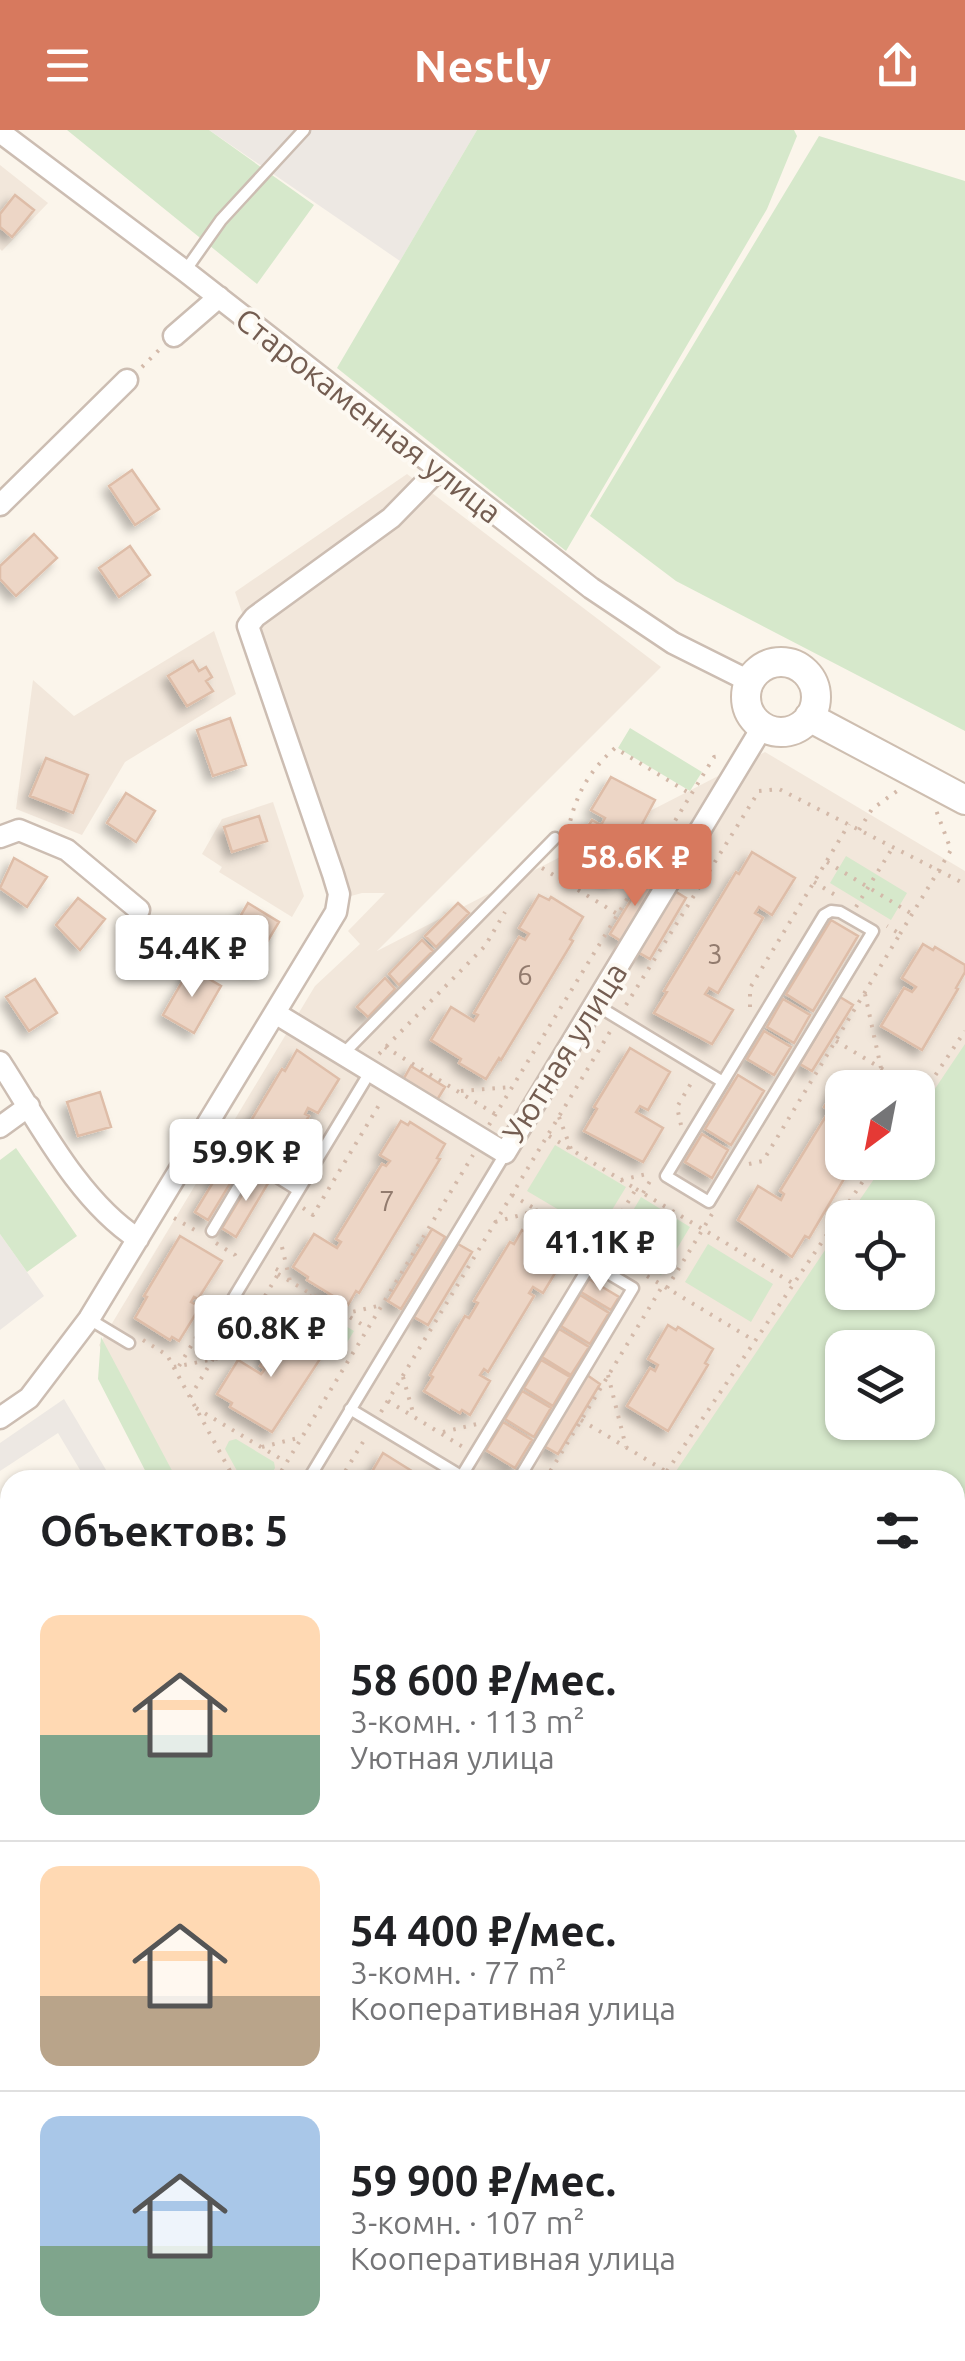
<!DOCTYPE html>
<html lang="ru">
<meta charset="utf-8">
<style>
:root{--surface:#fff;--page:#f2f2f2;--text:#202124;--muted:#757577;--line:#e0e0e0;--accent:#d7795e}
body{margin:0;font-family:Ubuntu,sans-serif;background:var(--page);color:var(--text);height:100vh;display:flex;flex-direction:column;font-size:38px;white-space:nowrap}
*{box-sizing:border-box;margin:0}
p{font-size:32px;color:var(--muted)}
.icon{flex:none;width:55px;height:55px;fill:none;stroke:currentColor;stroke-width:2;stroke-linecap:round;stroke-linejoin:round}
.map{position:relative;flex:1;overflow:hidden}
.side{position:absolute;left:0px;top:1340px;width:965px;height:892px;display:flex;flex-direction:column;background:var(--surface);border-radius:30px 30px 0 0;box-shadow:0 2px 8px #0004}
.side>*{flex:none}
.needle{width:65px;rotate:212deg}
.buttons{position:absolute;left:825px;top:940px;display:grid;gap:20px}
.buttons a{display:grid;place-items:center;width:110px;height:110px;border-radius:20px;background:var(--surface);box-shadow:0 2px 8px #0004;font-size:50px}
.price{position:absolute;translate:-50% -85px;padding:0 22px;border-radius:10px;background:#fff;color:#222;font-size:32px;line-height:65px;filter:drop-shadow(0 2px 5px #0008)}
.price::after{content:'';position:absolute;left:50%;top:60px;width:30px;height:22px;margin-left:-15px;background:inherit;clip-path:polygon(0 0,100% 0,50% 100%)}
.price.on{background:var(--accent);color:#fff}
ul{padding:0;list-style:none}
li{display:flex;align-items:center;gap:30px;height:250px;padding:0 40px}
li+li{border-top:2px solid var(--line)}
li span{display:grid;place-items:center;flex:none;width:280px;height:200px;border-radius:20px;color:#555}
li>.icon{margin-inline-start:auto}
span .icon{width:120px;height:120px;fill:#fffc;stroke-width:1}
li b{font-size:42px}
h2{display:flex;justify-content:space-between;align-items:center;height:120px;padding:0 40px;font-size:42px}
header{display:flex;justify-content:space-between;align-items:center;height:130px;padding:0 40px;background:var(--accent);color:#fff;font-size:45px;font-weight:700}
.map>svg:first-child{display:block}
.residential{fill:#f2e7db}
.industrial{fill:#ede8e3}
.green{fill:#d6e8cb;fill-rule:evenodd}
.building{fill:#edd6c6;stroke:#debda8;stroke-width:2.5;filter:url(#shadow)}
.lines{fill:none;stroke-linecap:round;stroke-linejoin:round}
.lane-casing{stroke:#ccbdb2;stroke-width:15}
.street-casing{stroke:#ccbdb2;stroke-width:25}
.secondary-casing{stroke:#cebeb0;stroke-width:32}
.path{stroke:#d3b9a9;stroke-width:4;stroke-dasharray:2.5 8;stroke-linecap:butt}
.lane{stroke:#fff;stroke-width:10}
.street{stroke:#fff;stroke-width:20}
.secondary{stroke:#fff;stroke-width:28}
.labels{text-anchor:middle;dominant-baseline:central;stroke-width:8;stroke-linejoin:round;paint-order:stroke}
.number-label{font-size:28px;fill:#927b6e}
.street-label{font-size:32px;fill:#745d51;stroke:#fdf9f2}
</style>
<header><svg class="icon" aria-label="menu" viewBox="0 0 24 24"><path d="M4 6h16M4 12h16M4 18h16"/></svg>Nestly<svg class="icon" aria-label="share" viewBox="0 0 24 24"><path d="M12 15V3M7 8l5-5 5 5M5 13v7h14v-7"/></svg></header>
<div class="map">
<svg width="965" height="2231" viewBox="0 0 965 2231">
<defs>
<filter id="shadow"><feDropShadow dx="-6" dy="6" stdDeviation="5" flood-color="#0004"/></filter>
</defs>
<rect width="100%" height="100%" fill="#fbf5eb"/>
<path class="residential" d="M0,35L48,73L2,121L0,119Z
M407,344L661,537L377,821L765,622L965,741V925L918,994V958H842V1032L891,1033L852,1087L842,1088V1102L673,1350H175L99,1215L315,856L360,814L348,801L385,763H362L340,769L235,462Z
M214,501L236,564L125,632L82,705L16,679L33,550L74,586Z
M273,672L304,766L292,787L219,742L222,737L202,724L222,689Z"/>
<path class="industrial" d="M209,0H477L400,131Z
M0,1104L44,1166L0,1200Z
M64,1269L112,1350H86L58,1303L0,1341V1313Z
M0,1695L10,1709V2222L764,2223L757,2231H0Z"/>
<path class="green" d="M67,0H209L314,75L257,154Z
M477,0H794L797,6L767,79L566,421L337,238Z
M819,6L965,51V601L676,451L590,386Z
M630,598L702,642L690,661L618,618Z
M846,726L907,763L891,790L830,753Z
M965,914V1746L955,1764V1350H670L842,1095V1162H918V1088L848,1087L885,1033L918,1032V984ZM842,1218H918V1292H842Z
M555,1015L626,1057L598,1103L527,1061Z
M16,1018L77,1106L27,1142L0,1104V1030Z
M641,1067L690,1097L661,1145L612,1116Z
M708,1114L773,1154L751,1192L685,1152Z
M309,1174L354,1201L340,1224L291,1194L299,1180Z
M101,1207L177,1350H150L98,1249Z
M236,1309L274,1332L275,1338L268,1350H242L225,1319L229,1311Z"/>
<path class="building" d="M15,65L34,80L12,107L0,97V84Z
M132,340L159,379L135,395L109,356Z
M34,404L57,428L16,466L0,449V436Z
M130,416L150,445L119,467L99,438Z
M193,531L199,541L206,537L212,547L206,551L213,561L187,576L168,546Z
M230,588L246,635L213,646L197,600Z
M46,628L88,645L73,683L30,666Z
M611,647L655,670L631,715L634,717L610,751L569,727L592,690L601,695L605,688L591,680Z
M126,663L155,681L136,712L107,693Z
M259,686L267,711L232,722L224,697Z
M752,722L795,748L772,785L759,777L755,783L763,788L718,863L709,858L705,864L733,880L712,914L654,883L667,862L664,861L736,742L739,744Z
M14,728L47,747L27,777L0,758Z
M647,744L660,752L624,813L610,804Z
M673,760L686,768L650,829L636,821Z
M539,765L549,770L551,767L583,787L570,809L573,811L501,930L499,928L486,949L459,933L461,929L431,910L451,877L474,891L478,885L474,883L519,807L525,810L529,804L519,798Z
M78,768L105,789L80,820L56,795Z
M248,773L279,792L251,839L220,821Z
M458,773L469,783L436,817L425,806Z
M831,790L858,806L813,881L786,864Z
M422,810L433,821L399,855L389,844Z
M923,814L933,820L935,817L965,835V842L956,858L958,859L922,920L881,896L904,858L912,862L916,857L902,848Z
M190,838L221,856L194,903L163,885Z
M385,848L395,859L368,887L357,877Z
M35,849L57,883L29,901L6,867Z
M840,867L853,875L812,941L800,934Z
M783,869L810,885L794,913L767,897Z
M764,901L791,917L774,945L747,929Z
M630,918L670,942L648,980L640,976L636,982L663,998L643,1032L584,1001L597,979L594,977Z
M297,920L339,949L318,983L308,978L305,984L309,986L286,1023L246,999L282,939L285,941Z
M411,936L445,957L437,970L403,950Z
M845,943L876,958H842V1032H854L809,1108L805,1106L792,1127L738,1090L758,1056L781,1070L784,1064L780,1061L826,986L831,989L834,983L824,977Z
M738,945L764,961L731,1015L705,999Z
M100,962L111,997L78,1006L67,972Z
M401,991L408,995L410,992L445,1014L437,1028L440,1029L359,1163L356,1161L348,1175L307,1150L308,1147L293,1137L314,1104L337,1118L341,1112L336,1109L382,1034L386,1036L390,1031L380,1025Z
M702,1004L728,1020L712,1048L685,1032Z
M229,1026L242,1034L208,1090L195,1082Z
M256,1042L270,1050L236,1107L222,1098Z
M432,1099L445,1107L401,1179L388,1171Z
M522,1100L558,1122L556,1125L563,1130L543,1163L533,1157L529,1163L534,1166L488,1242L484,1239L480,1245L490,1251L470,1285L462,1280L460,1283L424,1261L433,1247L430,1245L465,1186L469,1188L478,1173L474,1171L510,1112L514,1114Z
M180,1106L222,1131L198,1169L194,1167L191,1172L200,1177L179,1211L172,1207L170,1210L135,1188L147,1167L144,1166Z
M458,1114L472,1122L428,1195L414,1187Z
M589,1149L619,1167L611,1180L581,1162Z
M580,1165L609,1183L590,1214L561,1196Z
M668,1195L676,1200L678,1197L713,1219L705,1233L708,1235L668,1301L627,1276L650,1238L655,1241L658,1235L648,1229Z
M283,1198L324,1223L272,1302L230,1277L232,1273L217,1264L238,1230L261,1244L265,1239L260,1236L265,1228L262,1226Z
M559,1199L589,1217L571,1245L542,1227Z
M541,1230L570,1247L553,1276L524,1258Z
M587,1245L600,1254L558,1324L544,1316Z
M522,1261L551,1278L534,1307L505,1289Z
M503,1292L532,1310L515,1338L486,1320Z
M383,1323L423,1348L422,1350H367Z
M10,1373V1420L0,1425V1378Z
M10,1496V1574L0,1554V1502Z
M955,2212L965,2218V2231H889L893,2222H955Z
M62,2222H112L109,2231H81Z
M681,2222H716L709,2231H675Z"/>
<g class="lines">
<g class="lane-casing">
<path id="lane" d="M185,141L221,90L304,0
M831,781L840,782L873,801L709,1072L666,1046L824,785Z
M596,875L723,952
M343,924L555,708
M212,1101L253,1032L298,1060
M89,1189L129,1213
M213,1202L370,942
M350,1279L466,1349
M461,1347L591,1133L633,1158L518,1350
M308,1350L505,1024
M0,1800L10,1815
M955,1862L965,1870
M0,1957L10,1968
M0,2076L10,2083
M955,2145L965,2151
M0,2180L10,2164
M955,2205L965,2211
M209,2222L221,2231
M449,2222L465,2231
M255,2231L261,2222
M414,2231L421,2222
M607,2231L612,2222"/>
</g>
<g class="street-casing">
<path id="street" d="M0,2L185,141L591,458L673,513L749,551
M174,206L219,167
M0,375L127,250
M0,707L19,700L67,720L139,780
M275,883L505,1023L763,596
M0,932C39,992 78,1070 138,1109
M0,997L29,976
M0,1288L29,1268L89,1189L336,782L339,764L333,744L248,496L255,487L391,388L438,340
M0,1581L10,1600
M0,2225L16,2231"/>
</g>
<g class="secondary-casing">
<path id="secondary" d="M746 567a35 35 0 1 1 70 0a35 35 0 1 1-70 0Z
M809,587L965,670
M955,2062L965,2050
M805,2231L812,2222"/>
</g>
<path class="path" d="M142,237L160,219
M733,564L741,593
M776,614L801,610
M859,700L872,679L897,661
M568,701C575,666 588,642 615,618L689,663
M827,732L912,784
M542,738L619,785
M814,752L840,768
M856,777L893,717
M900,804L951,720L936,680
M865,864L881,938
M626,875L759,661L779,659L965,754
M750,877V858L849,694
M836,911L914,958
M385,917L495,984
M379,924L485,816L505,782
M461,961L511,957
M918,971L965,901
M559,987L571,1019
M489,995L714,627L721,626
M681,995L677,977L693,950
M227,1001L253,1017
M549,1006L636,1059L600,1118
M749,1034L763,1031L900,804L887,796
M621,1050L651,1043
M636,1059L794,1154
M643,1063L653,1046
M512,1065L755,1211
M303,1078L313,1085L382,970
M174,1088L200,1103
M495,1092L539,1080
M567,1098L575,1132
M216,1113L235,1125L239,1133
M282,1117L290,1151
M278,1144L368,1198
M667,1158L712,1084
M343,1184L382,1175
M254,1185L301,1177L312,1165
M143,1210L167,1225L235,1350
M179,1236L200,1201
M174,1237L229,1226L280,1141L271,1136
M608,1245L626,1317
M403,1247L414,1286
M190,1267L213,1229
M388,1271L463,1317
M196,1278L286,1332
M381,1282L611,900
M581,1290L667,1342
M443,1302L477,1294
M262,1317L302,1307
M276,1350L473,1025
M340,1350L366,1307
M545,1350L663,1155
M661,1350L876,1032"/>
<use href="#lane" class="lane"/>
<use href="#street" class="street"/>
<use href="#secondary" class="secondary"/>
</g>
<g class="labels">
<g class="number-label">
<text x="715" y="823">3</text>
<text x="525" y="844">6</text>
<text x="387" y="1070">7</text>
</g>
<g class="street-label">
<text transform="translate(369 285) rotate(38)">Старокаменная улица</text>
<text transform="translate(564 922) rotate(-58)">Уютная улица</text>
</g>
</g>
</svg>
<div class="buttons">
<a><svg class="needle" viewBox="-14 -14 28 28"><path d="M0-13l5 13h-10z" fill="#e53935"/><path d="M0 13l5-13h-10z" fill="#757577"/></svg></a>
<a><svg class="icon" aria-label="locate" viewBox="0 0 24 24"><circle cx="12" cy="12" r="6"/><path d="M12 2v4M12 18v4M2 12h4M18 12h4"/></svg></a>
<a><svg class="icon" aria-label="layers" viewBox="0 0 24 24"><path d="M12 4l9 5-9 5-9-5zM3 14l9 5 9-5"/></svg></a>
</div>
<b class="price on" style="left:635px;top:779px">58.6K ₽</b>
<b class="price" style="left:192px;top:870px">54.4K ₽</b>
<b class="price" style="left:246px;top:1074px">59.9K ₽</b>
<b class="price" style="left:600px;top:1164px">41.1K ₽</b>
<b class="price" style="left:271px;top:1250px">60.8K ₽</b>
<section class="side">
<h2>Объектов: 5<svg class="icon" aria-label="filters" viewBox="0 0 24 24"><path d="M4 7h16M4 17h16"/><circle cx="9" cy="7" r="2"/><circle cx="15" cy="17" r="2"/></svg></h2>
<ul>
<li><span style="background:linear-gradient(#ffd9b3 60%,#7fa58c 0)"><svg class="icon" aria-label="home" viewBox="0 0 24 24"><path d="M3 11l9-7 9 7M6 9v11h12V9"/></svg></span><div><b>58 600 ₽/мес.</b><p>3-комн. · 113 m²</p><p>Уютная улица</p></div></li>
<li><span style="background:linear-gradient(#ffd9b3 65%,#b9a48a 0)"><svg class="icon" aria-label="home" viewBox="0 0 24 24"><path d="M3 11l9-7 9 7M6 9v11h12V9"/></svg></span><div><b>54 400 ₽/мес.</b><p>3-комн. · 77 m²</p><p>Кооперативная улица</p></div></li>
<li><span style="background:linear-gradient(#a9c7e8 65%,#7fa58c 0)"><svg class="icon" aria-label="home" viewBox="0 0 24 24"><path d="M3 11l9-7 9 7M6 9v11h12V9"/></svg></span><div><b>59 900 ₽/мес.</b><p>3-комн. · 107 m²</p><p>Кооперативная улица</p></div></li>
</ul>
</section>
</div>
